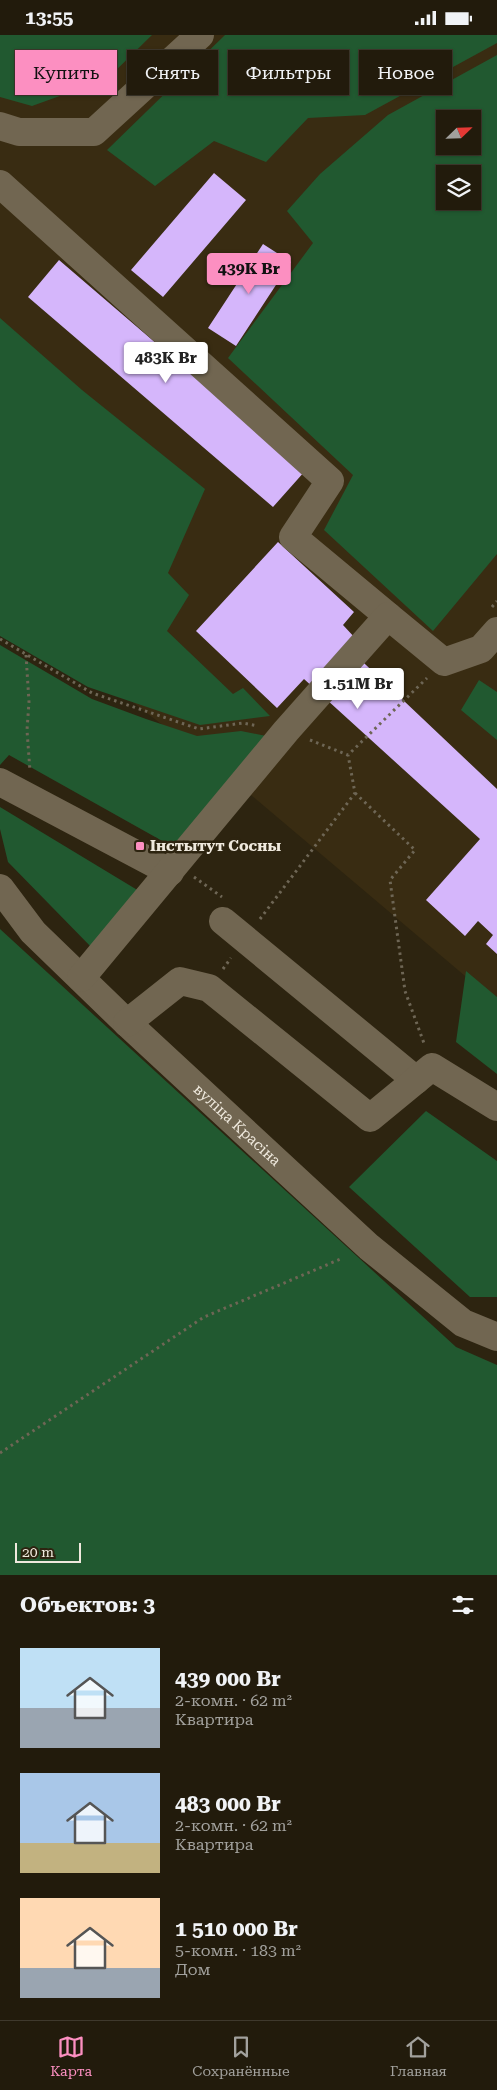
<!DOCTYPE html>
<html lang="ru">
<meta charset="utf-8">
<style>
:root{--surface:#221b0c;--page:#2a2415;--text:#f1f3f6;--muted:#a2a19d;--line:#3f392d;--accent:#fc8fc1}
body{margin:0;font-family:"Roboto Serif",serif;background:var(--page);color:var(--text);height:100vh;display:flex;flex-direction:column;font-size:19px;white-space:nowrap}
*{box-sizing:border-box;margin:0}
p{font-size:16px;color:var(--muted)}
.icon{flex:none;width:28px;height:28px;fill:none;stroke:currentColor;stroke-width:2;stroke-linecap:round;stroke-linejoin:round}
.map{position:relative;height:1540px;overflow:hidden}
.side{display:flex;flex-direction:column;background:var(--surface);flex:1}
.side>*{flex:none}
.hud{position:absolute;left:15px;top:15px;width:468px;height:45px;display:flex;gap:10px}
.needle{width:32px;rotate:67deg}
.buttons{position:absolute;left:436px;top:75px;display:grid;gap:10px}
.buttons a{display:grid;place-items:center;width:45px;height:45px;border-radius:0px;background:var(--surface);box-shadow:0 1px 4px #0004,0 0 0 1px var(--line);font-size:25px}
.scale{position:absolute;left:15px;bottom:12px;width:66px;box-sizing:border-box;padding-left:5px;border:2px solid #efe9dd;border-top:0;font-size:14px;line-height:18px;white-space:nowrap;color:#efe9dd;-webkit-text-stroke:4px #2d2410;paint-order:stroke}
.price{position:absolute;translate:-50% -42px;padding:0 11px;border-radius:5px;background:#fff;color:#222;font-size:16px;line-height:32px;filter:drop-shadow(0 1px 2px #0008)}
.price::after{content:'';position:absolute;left:50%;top:30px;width:15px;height:11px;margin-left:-8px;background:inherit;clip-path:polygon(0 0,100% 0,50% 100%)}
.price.active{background:var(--accent);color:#111}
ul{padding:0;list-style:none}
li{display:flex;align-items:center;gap:15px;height:125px;padding:0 20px}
li span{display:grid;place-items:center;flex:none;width:140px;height:100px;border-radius:0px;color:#555}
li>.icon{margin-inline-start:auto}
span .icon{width:60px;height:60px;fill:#fffc;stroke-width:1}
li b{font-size:21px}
h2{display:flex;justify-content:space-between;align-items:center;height:60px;padding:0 20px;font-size:21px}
.tag{padding:0 18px;border-radius:0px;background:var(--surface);box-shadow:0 1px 4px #0004,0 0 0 1px var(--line);font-size:18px;line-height:45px}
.tag.active{background:var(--accent);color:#111}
.status{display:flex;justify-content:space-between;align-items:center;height:35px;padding:0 25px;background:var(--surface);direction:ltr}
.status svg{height:14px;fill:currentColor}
.menu{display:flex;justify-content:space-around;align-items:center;height:70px;border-top:1px solid var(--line);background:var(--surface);font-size:14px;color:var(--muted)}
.menu a{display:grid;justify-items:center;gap:2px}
.menu .active{color:var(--accent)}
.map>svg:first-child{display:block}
.built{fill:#392c12;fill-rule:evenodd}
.green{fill:#215930;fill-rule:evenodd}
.building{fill:#d5b6fb}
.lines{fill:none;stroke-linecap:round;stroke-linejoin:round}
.path{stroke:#6e6655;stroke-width:3;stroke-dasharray:2.5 4;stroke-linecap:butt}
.minor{stroke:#716651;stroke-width:28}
.poi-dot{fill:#fc8fc1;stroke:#2d2410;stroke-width:2}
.labels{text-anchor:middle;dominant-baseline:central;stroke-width:5;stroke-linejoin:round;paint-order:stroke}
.poi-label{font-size:15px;font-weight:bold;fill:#efe9dd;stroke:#2d2410;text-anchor:start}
.street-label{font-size:15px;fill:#efe9dd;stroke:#2d2410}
</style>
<div class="status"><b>13:55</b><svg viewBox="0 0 49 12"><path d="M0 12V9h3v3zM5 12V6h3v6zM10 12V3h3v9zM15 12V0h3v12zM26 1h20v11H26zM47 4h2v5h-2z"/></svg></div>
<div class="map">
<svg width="497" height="1540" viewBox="0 0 497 1540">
<rect width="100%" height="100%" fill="#2d2410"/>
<path class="built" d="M0,0H497V968L232,744L0,564ZM445,84H472V111H445ZM445,139H472V166H445Z"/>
<path class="green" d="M0,0H152L107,44L32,71L0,62Z
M225,0H497V8L365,80L308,83L266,127L214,106L155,151L107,115Z
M497,20V519L433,596L324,495L353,440L228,323L313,208L287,176L320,139L388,80ZM445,84H472V111H445ZM445,139H472V166H445Z
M0,283L82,355L205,454L168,538L189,560L167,596L233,659L243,653L270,681L200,690L88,652L0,601Z
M0,610L92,664L146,684L197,701L241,696L271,702L173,812L9,720L0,730Z
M479,645L497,657V705L461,675Z
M0,772L139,856L94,915L8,827L0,794Z
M0,894L456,1312L497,1330V1540H0Z
M466,936L497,962V1039L456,1007Z
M426,1076L497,1126V1262H470L349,1152Z"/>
<path class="building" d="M214,138L246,165L163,262L131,235Z
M263,209L291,227L236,311L208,293Z
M59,225L305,436L273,472L28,262Z
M278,507L354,577L343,590L356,604L347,612L497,754V919L486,909L493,900L478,886L465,901L426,865L480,804L304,644L277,673L196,596Z"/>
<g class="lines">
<path class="path" d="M492,572L497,566
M0,604L92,658L199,694L243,688L258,691
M26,620L29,667L27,695L30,736
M310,705L348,720L427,643
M355,758L415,815L390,845L405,956L425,1011
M194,842L222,862
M260,884L355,758L348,720
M223,934L231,923
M0,1418L204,1282L343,1223"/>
<g class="minor">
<path d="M0,91L19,97H94L200,0"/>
<path d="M0,149L330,446L293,502L388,581"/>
<path d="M0,747L170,837"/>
<path id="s1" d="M0,853L33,897L127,988L369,1212L463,1288L497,1302"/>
<path d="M223,886L416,1045"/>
<path d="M81,943L286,696L388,581L444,627L481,614L497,596"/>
<path d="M127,988L180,946L209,953L370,1083L432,1032L497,1072"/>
</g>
</g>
<rect class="poi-dot" x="135" y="806" width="10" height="10" rx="2.5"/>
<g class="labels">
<g class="poi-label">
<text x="150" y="811">Інстытут Сосны</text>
</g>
<g class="street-label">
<text stroke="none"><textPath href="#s1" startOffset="336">вуліца Красіна</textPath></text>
</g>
</g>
</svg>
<div class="buttons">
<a><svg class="needle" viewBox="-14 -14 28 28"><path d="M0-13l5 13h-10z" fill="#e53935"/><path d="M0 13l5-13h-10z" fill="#a2a19d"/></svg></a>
<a><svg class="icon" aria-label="layers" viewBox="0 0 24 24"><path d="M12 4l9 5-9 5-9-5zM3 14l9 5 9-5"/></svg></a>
</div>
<div class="scale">20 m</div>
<b class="price active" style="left:249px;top:260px">439K Br</b>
<b class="price" style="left:166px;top:349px">483K Br</b>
<b class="price" style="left:358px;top:675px">1.51M Br</b>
<div class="hud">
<a class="tag active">Купить</a>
<a class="tag">Снять</a>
<a class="tag">Фильтры</a>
<a class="tag">Новое</a>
</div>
</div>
<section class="side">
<h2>Объектов: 3<svg class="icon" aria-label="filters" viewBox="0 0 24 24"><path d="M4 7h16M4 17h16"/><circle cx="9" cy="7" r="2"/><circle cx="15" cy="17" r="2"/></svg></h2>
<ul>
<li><span style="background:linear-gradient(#bfe0f5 60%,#9aa5b1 0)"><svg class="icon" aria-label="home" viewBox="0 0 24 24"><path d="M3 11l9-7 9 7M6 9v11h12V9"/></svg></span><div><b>439 000 Br</b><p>2-комн. · 62 m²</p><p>Квартира</p></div></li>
<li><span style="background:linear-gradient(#a9c7e8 70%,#c2b280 0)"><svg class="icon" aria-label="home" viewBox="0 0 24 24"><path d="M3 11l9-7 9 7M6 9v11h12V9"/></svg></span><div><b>483 000 Br</b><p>2-комн. · 62 m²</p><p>Квартира</p></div></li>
<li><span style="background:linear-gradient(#ffd9b3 70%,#9aa5b1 0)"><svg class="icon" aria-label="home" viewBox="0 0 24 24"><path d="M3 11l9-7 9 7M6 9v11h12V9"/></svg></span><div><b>1 510 000 Br</b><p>5-комн. · 183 m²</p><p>Дом</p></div></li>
</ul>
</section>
<nav class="menu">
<a class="active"><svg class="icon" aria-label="map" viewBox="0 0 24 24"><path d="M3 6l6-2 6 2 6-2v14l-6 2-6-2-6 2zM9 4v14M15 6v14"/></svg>Карта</a>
<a><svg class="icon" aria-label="saved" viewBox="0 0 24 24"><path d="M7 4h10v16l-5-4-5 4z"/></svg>Сохранённые</a>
<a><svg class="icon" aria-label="home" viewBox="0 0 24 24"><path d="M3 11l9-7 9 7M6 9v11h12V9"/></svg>Главная</a>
</nav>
